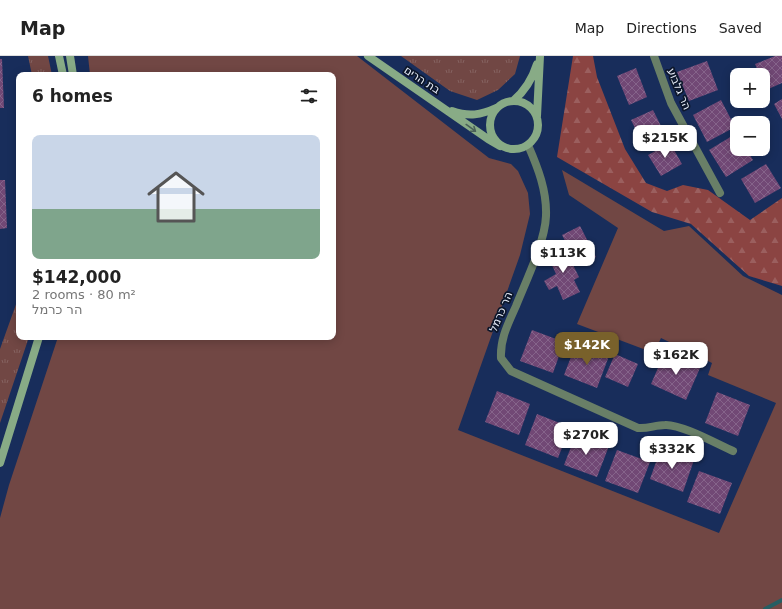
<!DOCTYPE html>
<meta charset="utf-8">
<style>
:root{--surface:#fff;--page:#f6f6f6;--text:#222;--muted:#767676;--line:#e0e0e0;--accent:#79612b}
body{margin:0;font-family:"DejaVu Sans","Noto Sans Hebrew",sans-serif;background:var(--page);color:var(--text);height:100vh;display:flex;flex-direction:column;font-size:15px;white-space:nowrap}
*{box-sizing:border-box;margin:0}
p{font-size:13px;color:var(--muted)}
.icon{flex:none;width:22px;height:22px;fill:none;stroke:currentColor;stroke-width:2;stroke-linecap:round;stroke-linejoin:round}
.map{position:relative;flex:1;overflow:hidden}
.details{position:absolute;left:16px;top:16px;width:320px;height:268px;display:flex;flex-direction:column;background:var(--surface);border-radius:8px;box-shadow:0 2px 10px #0003}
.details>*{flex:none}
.controls{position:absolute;left:730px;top:12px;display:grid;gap:8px}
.controls a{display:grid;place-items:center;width:40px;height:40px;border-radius:8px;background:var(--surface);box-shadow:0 2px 10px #0003;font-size:20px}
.price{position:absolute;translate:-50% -34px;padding:0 9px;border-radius:8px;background:#fff;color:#222;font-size:13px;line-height:26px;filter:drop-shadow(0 1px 2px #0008)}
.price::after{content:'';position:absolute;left:50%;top:24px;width:12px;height:9px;margin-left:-6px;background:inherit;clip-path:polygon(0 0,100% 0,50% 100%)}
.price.on{background:var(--accent);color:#fff}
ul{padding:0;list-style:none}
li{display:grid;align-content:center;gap:8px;height:212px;padding:0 16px}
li+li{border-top:1px solid var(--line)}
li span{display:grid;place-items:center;height:124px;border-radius:8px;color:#555}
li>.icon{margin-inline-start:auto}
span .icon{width:72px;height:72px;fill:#fffc;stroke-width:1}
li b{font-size:17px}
h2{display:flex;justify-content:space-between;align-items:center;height:48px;padding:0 16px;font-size:17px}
header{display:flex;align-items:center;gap:24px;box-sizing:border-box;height:56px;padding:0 20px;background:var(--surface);border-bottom:1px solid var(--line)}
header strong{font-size:19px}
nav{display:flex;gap:22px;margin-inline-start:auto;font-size:14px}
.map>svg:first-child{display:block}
.grass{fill:#714744}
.forest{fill:url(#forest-firs)}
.park{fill:url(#park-tufts)}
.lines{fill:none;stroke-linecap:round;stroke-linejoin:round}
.stream{stroke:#265e63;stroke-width:4}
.building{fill:url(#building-cross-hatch)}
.street{stroke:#697f67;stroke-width:8}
.secondary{stroke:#88ab86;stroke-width:8}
.oneway{stroke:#4a6158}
.labels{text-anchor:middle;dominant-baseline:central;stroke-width:3.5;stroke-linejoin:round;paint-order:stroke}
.street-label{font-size:11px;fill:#e8eefa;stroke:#0d172b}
</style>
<header>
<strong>Map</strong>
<nav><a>Map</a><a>Directions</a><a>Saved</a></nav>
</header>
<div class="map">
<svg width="782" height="553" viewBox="0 0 782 553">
<defs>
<pattern id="forest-firs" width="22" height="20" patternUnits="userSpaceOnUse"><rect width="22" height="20" fill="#8b4442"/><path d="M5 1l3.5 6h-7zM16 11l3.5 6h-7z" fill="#9b5f5e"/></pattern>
<pattern id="park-tufts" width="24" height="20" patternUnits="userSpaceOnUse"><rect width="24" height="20" fill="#714744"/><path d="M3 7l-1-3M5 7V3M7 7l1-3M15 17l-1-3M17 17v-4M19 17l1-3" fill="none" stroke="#856260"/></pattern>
<pattern id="building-cross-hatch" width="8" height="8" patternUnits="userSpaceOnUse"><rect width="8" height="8" fill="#714875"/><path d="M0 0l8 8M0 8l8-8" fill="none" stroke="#85638a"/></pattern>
</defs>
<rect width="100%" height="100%" fill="#182d5b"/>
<path class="grass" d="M88,0H357L489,102L511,108L518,115L528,137L530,158L520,199L458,374L719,477L776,347L708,319L712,307L661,282L654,297L577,268L618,172L569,139L562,114L664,175L689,170L743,220L782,239V553H0V462L9,429L58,281H333V19H90Z"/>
<path class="forest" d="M573,0H593L597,21L625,93L646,127L667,135L683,129L708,134L750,164L782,142V230L749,220L691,168L652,156L557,101Z"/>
<path class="park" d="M28,0H48L52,19H32Z
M401,0H520L515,18L498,34L477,44L450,35Z
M19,240V281H29L0,367V293Z"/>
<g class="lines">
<path class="stream" d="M765,553L782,544"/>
</g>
<path class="building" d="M775,0H782V27L766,34L763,27V19H760L755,8Z
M0,3H2L4,52H0Z
M707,5L718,34L689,45L677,16Z
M636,12L647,41L629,49L617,20Z
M782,43V63L774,48Z
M721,44L735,71L707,86L693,59Z
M653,54L665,78L643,88L631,64Z
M737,77V93H746L753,104L726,121L709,94Z
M670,87L682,108L661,120L648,99Z
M766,108L781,132L755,147L741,123Z
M0,124H5L7,172L0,173Z
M580,170L596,201L578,210L562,179Z
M562,187L579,221L574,224L580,236L563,244L557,230L549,234L544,225L556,218L550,205L557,201L553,192Z
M532,274L564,286L553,317L520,305Z
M576,288L609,300L597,332L564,319Z
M665,296L700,312L686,344L651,328Z
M615,298L638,308L628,331L605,321Z
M497,335L530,348L519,379L485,366Z
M717,336L750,349L738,380L705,367Z
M537,358L570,371L558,402L525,389Z
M576,378L609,390L597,421L564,409Z
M661,392L694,404L683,436L650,423Z
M617,394L650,406L638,437L605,425Z
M699,415L732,427L720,458L687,446Z"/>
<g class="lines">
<path class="street" d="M654,0L671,47L720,137
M528,89C538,112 547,135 546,160C545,186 526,225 516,250C508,268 500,283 501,302L511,315L638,372C648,373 655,369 665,369C681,368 717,388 733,395"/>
<path class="secondary" d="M59,0L63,19
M70,0L73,19
M368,0L488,83L500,90
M490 69a24 24 0 1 1 48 0a24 24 0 1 1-48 0Z
M513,45C525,35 532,24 537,8
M452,55C469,61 481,59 496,52
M537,60L540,0
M0,407L39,281"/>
</g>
<defs><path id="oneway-shaft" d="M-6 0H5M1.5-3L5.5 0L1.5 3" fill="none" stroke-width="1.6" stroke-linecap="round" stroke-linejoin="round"/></defs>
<use class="oneway" href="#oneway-shaft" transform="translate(471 72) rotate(36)"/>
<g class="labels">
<g class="street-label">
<text transform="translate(422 24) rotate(33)">בת הרים</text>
<text transform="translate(679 33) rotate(67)">הר גלבוע</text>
<text transform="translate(501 256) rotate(-67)">הר כרמל</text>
</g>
</g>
</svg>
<div class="controls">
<a>+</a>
<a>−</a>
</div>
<b class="price" style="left:665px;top:103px">$215K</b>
<b class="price" style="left:563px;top:218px">$113K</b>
<b class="price on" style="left:587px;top:310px">$142K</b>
<b class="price" style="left:676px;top:320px">$162K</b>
<b class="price" style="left:586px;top:400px">$270K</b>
<b class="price" style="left:672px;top:414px">$332K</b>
<section class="details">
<h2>6 homes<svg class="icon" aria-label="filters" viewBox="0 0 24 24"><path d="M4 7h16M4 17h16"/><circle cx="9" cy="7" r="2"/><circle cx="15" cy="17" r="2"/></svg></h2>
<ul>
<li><span style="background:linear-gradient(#c9d6e8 60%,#7fa58c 0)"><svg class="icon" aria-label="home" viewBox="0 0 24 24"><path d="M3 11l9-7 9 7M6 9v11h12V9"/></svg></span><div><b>$142,000</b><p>2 rooms · 80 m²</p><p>הר כרמל</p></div></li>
</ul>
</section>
</div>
